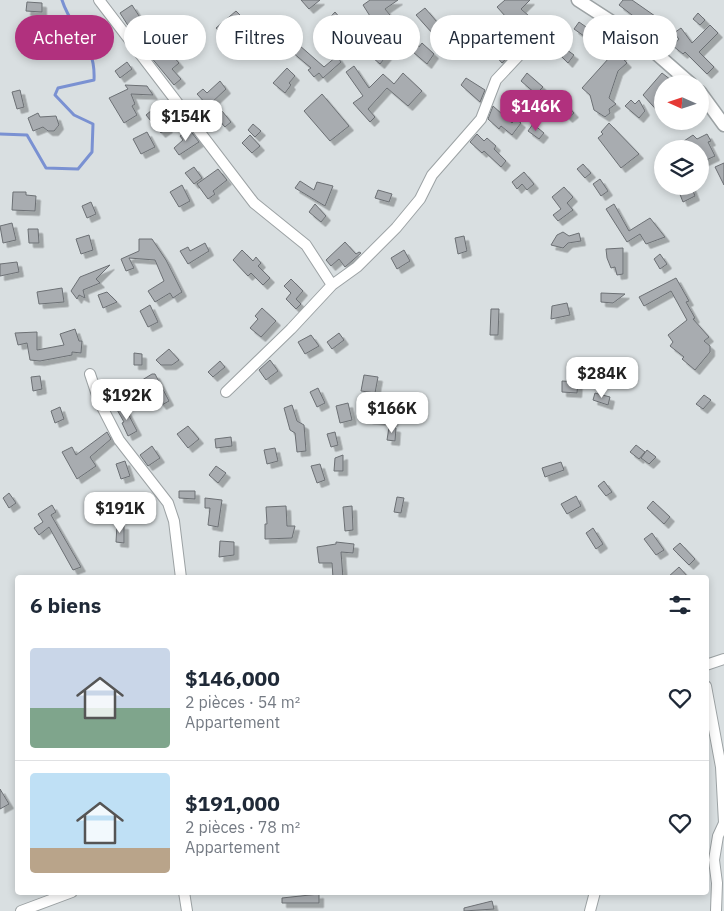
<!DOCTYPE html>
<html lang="fr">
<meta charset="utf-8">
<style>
:root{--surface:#fff;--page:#f2f2f3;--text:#1f2937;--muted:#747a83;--line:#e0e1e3;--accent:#b1317e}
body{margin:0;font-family:"IBM Plex Sans",sans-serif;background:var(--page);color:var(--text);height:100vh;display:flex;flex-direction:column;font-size:19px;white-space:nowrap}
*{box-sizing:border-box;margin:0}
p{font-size:16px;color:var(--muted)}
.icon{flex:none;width:28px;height:28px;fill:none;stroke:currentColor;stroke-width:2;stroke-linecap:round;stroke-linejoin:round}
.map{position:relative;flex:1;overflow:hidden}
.sheet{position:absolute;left:15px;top:575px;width:694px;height:320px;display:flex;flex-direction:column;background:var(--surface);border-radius:5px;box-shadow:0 2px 8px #0003}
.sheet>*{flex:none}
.guide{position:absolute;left:15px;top:15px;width:695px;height:45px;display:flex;gap:10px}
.needle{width:32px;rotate:273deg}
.controls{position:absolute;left:654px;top:75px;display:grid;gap:10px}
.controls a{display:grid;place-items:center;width:55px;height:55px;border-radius:50%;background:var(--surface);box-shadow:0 2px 8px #0003;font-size:25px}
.price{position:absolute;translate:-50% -42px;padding:0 11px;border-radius:10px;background:#fff;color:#222;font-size:16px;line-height:32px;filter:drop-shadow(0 1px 2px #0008)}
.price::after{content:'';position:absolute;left:50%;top:30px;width:15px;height:11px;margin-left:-8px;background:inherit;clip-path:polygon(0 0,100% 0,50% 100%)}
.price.active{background:var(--accent);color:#fff}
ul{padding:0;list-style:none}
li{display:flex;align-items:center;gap:15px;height:125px;padding:0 15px}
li+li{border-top:1px solid var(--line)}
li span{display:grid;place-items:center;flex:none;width:140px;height:100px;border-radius:5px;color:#555}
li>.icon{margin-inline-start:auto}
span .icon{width:60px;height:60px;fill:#fffc;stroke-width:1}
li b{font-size:21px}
h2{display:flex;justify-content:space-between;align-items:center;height:60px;padding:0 15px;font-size:21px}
.tag{padding:0 18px;border-radius:22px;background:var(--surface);box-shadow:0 2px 8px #0003;font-size:18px;line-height:45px}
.tag.active{background:var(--accent);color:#fff}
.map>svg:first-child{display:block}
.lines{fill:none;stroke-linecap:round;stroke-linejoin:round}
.stream{stroke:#7a91d2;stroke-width:3}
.building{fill:#a8acb0;stroke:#6c7074;filter:url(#shadow)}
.minor-casing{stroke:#9ca2a4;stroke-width:12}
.major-casing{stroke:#9ca2a4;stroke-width:15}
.minor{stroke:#fff;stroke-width:10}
.major{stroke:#fff;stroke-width:12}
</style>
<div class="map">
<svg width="724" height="911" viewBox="0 0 724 911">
<defs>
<filter id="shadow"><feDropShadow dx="4.5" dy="4.5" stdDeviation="0" flood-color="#0004"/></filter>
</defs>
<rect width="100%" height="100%" fill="#d9dfe1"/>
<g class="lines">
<path class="stream" d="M0,134L27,135L46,168L78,169L92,152L93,124L74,115L55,95L58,88L94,80C96,42 72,32 62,0"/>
</g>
<path class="building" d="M301,0H320L309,9Z
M370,0H398L385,9L400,27L385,40L363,5Z
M505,0H530L521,9L537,23L530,31L541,42L534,48L497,7Z
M623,0H632L655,16L645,25L619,5Z
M27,2L42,3V12L26,11Z
M132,5L141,19L129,27L120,13Z
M425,8L450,37L442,44L416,15Z
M236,11L241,16L234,23L236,25L234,28L248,44L252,39L263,48L239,54L216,28Z
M335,12L346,25L324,42L316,32Z
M698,13L705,20L700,25L693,19Z
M44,18L60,19L58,33L43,31Z
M278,22L288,33L282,38L272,28Z
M579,22L589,29L584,36L574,29Z
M710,25L718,33L699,52L714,67L707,74L685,52L683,54L673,46L679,39L674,33L681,28L692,43Z
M23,27H39L40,35H23Z
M404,27L419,47L422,43L434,54L427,64L413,52L399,33Z
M554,35L564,46L563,47L574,55L568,63L546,41Z
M606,36L625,52L621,57L627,63L618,71L609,98L616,104L609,109L610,113L605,117L594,110L590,95L582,88L609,58L597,49Z
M507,40L514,50L502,63L488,47L495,42L498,47Z
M299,45L324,67L337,56L341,62L323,78L319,73L314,77L308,70L311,68L292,52Z
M164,46L179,63L172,69L181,79L174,85L150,56Z
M381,48L388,54L380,64L373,58Z
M127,62L132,69L120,78L115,71Z
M354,66L369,88L383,74L394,84L403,73L422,91L408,106L387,88L368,109L375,117L370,122L353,103L363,96L346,72Z
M287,68L295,76L289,83L291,85L285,93L273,83Z
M527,73L543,87L536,94L545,105L540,110L531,99L536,94L521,81Z
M662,73L671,80L668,84H662V89L656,95L662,105V116L643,95Z
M466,78L485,90L480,102L461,85Z
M220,81L226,89L208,106L197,94L203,89L207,93Z
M125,85L147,86L153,95L131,94L135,104L132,106L137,115L124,123L109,98L128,89Z
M20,90L24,107L17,109L12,92Z
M322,94L349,126L330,141L304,111Z
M631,100L635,104L639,100L645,111L639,118L625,106Z
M564,102L574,113L568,118L558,107Z
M493,106L512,123L516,119L521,123L512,135L501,126L499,129L488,119Z
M152,110L168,128L161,133L146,115Z
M222,111L231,122L225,127L216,117Z
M38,113L40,117L56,116L59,125L54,131H48L43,127L33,131L28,118Z
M609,123L639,154L621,168L598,138L603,134L601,132Z
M253,124L261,131L255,137L248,130Z
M533,124L544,133L539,139L528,131Z
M189,129L199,142L179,155L174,148L183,140L180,136Z
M147,132L155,147L141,154L133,139Z
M477,134L484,141L487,138L496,146L494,149L506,161L501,167L484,151L482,153L470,142Z
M707,134L711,141L708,142L715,156L700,163V149H689L684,141L693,135L697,139Z
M250,135L260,146L252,153L242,143Z
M724,163V185L715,167Z
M583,164L591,173L585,178L577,169Z
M194,167L202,178L194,184L185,173Z
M218,169L227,180L213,191L215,194L208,199L197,184Z
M524,172L534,184L527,190L522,184L517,189L512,182Z
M600,179L608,191L601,196L593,184Z
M300,181L314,190L317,182L333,186L325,206L295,188Z
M182,185L190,201L179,207L170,192Z
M691,186L695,196L683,202L679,192Z
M564,187L573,197L567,203L573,210L558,221L553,215L561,209L552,197Z
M378,190L392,194L389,202L375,198Z
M13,192H26V195L36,196L35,211L12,210Z
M91,202L96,214L87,218L82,206Z
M315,204L326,216L321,222L309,212Z
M614,204L629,231L650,218L665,237L646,244L640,234L627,242L606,209Z
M12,223L16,240L3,243L0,226Z
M28,229H38L39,243H29Z
M563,232L569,236L579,233L581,241L568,243L563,248L551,245L557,235Z
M89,235L93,250L81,254L76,239Z
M464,236L467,251L458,254L455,238Z
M139,239H152L166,260L182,292L173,298L170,293L155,302L148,291L164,281L155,260L129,258L134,268L126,271L121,259L139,251Z
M345,242L356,254L359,252L361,253L345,267L339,259L331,266L326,260Z
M205,243L209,251L188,264L180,251L188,247L190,251Z
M623,248V274L617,275L615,267L611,268L607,258L606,249Z
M242,250L253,261L256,257L261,263L258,266L270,278L263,285L251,273L248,276L233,260Z
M404,250L410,261L397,269L391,258Z
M660,254L667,264L660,269L654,259Z
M17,262L19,272L0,276V264Z
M110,265L96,279L100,283L83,290L85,298L79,295L77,299L71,291L80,277Z
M676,278L689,301L686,302L695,318L693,319L709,337L704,341L710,346V352L695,370L682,359L684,357L670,346L673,342L668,335L687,320L671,291L644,306L639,297Z
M291,279L303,291L296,299L301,304L296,309L286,299L291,293L284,286Z
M62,288L64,302L39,304L37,292Z
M107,292L117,302L103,308L98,295Z
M601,293L625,294L613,303L601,302Z
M567,303L570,315L551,319L552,306Z
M150,305L158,322L148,327L140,311Z
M262,308L276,321L261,337L250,328L258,319L255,316Z
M491,309H499L498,335H490Z
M75,329L79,341H82L81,353L72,352V355L40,361L30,360L27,343L18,345L15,333L37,332V350L64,345L60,334Z
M339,333L344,340L332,349L327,342Z
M311,335L319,346L305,354L298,342Z
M169,349L179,360L172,365H161L156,360Z
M134,353L142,354V365H134Z
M270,360L278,371L266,380L259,370Z
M220,361L225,367L213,377L208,372Z
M152,374H155L169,401L162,405L147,386L120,394L117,385L133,380L134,385Z
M364,375L378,377L375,393L361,391Z
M40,376L42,389L33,391L31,377Z
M562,381L578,382L577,393L562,392Z
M318,388L325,403L317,407L310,392Z
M595,393L610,397L608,405L593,400Z
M384,394H393V422L368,419V411L384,412Z
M704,395L711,400L703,409L696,404Z
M348,403L352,420L340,423L336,406Z
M123,404L137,431L128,436L122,423L124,422L116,408Z
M292,405L297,421L304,425L306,451L297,452L295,433L290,430L284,408Z
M60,407L64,419L55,423L51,411Z
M188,426L199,439L188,448L177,434Z
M389,427L396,428L395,441L387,440Z
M107,432L111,439L90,457L96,466L77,479L62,452L72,447L76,455Z
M335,432L338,445L331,447L327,434Z
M231,437L232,446L216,448L215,439Z
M636,445L645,452L639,459L630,452Z
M152,446L160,458L148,466L140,455Z
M275,448L278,461L267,464L264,450Z
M647,450L656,457L649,464L641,458Z
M343,455V471H334L335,458Z
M125,461L130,476L121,479L116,464Z
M561,462L564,470L545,477L542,468Z
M320,464L325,480L317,483L311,466Z
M216,466L226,473L218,483L209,475Z
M604,481L612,492L606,496L598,486Z
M179,491H195V499L179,498Z
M9,493L16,503L9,508L3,498Z
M576,496L581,506L567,514L561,504Z
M397,497L404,498L401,513L394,512Z
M205,498L222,500L218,527L208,525L210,508H205Z
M653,501L670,517L664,524L647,508Z
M105,504L108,511L93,518L90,511Z
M52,505L56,512L51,515L81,567L73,570L49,527L39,535L34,528L43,522L38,514Z
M286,506L287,526H295L292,538L265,539V524H267L266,507Z
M352,506L353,530L345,531L343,507Z
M117,525H124V543L116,542Z
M593,528L603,544L596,549L586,533Z
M652,533L664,550L656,555L644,539Z
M220,541L234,542V555L219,557Z
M336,542L354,544L353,553L341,552L343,578H333L332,563H319L317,547L336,544Z
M680,543L695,559L689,565L673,549Z
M679,567L689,578H667Z
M0,789L9,804L0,809Z
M319,894V903H282V898Z
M492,901L494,909L464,911V908Z"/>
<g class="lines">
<g class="minor-casing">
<path id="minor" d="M99,0L254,203L306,245L332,285
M90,374L99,401L119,440L168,503L174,521L181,578
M226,392L291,329L332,285L357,267L396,228L420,199L432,175L481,119L496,80L526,48
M706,665L724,659
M706,686L721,767L724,823L718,836L714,860L717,883L716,911
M184,892L187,911
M21,911L72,892
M590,911L595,892"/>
</g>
<g class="major-casing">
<path id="major" d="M578,0L643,42L691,84
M700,92L724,125"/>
</g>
<use href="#minor" class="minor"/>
<use href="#major" class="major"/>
</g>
</svg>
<div class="controls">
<a><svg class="needle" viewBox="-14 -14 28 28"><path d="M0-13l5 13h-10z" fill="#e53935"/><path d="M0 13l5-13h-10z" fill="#747a83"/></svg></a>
<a><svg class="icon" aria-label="layers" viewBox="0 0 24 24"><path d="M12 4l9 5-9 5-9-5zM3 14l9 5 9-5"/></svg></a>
</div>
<b class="price active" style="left:536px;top:132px">$146K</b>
<b class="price" style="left:186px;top:142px">$154K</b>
<b class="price" style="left:602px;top:399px">$284K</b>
<b class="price" style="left:127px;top:421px">$192K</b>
<b class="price" style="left:392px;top:434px">$166K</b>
<b class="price" style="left:120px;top:534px">$191K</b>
<div class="guide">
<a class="tag active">Acheter</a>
<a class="tag">Louer</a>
<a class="tag">Filtres</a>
<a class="tag">Nouveau</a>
<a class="tag">Appartement</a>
<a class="tag">Maison</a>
</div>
<section class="sheet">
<h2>6 biens<svg class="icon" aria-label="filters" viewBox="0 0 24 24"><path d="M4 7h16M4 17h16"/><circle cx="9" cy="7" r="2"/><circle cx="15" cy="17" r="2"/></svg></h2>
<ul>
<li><span style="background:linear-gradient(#c9d6e8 60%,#7fa58c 0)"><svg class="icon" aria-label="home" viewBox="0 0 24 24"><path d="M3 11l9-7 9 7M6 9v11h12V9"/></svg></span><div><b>$146,000</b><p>2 pièces · 54 m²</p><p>Appartement</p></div><svg class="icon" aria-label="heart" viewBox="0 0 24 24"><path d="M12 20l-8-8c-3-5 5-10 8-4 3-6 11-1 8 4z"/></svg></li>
<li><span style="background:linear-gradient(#bfe0f5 75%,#b9a48a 0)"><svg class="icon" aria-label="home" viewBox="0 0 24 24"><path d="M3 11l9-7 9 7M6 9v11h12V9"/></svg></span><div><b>$191,000</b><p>2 pièces · 78 m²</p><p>Appartement</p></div><svg class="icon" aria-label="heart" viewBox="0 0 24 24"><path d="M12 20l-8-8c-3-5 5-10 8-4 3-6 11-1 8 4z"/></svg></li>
</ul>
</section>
</div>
